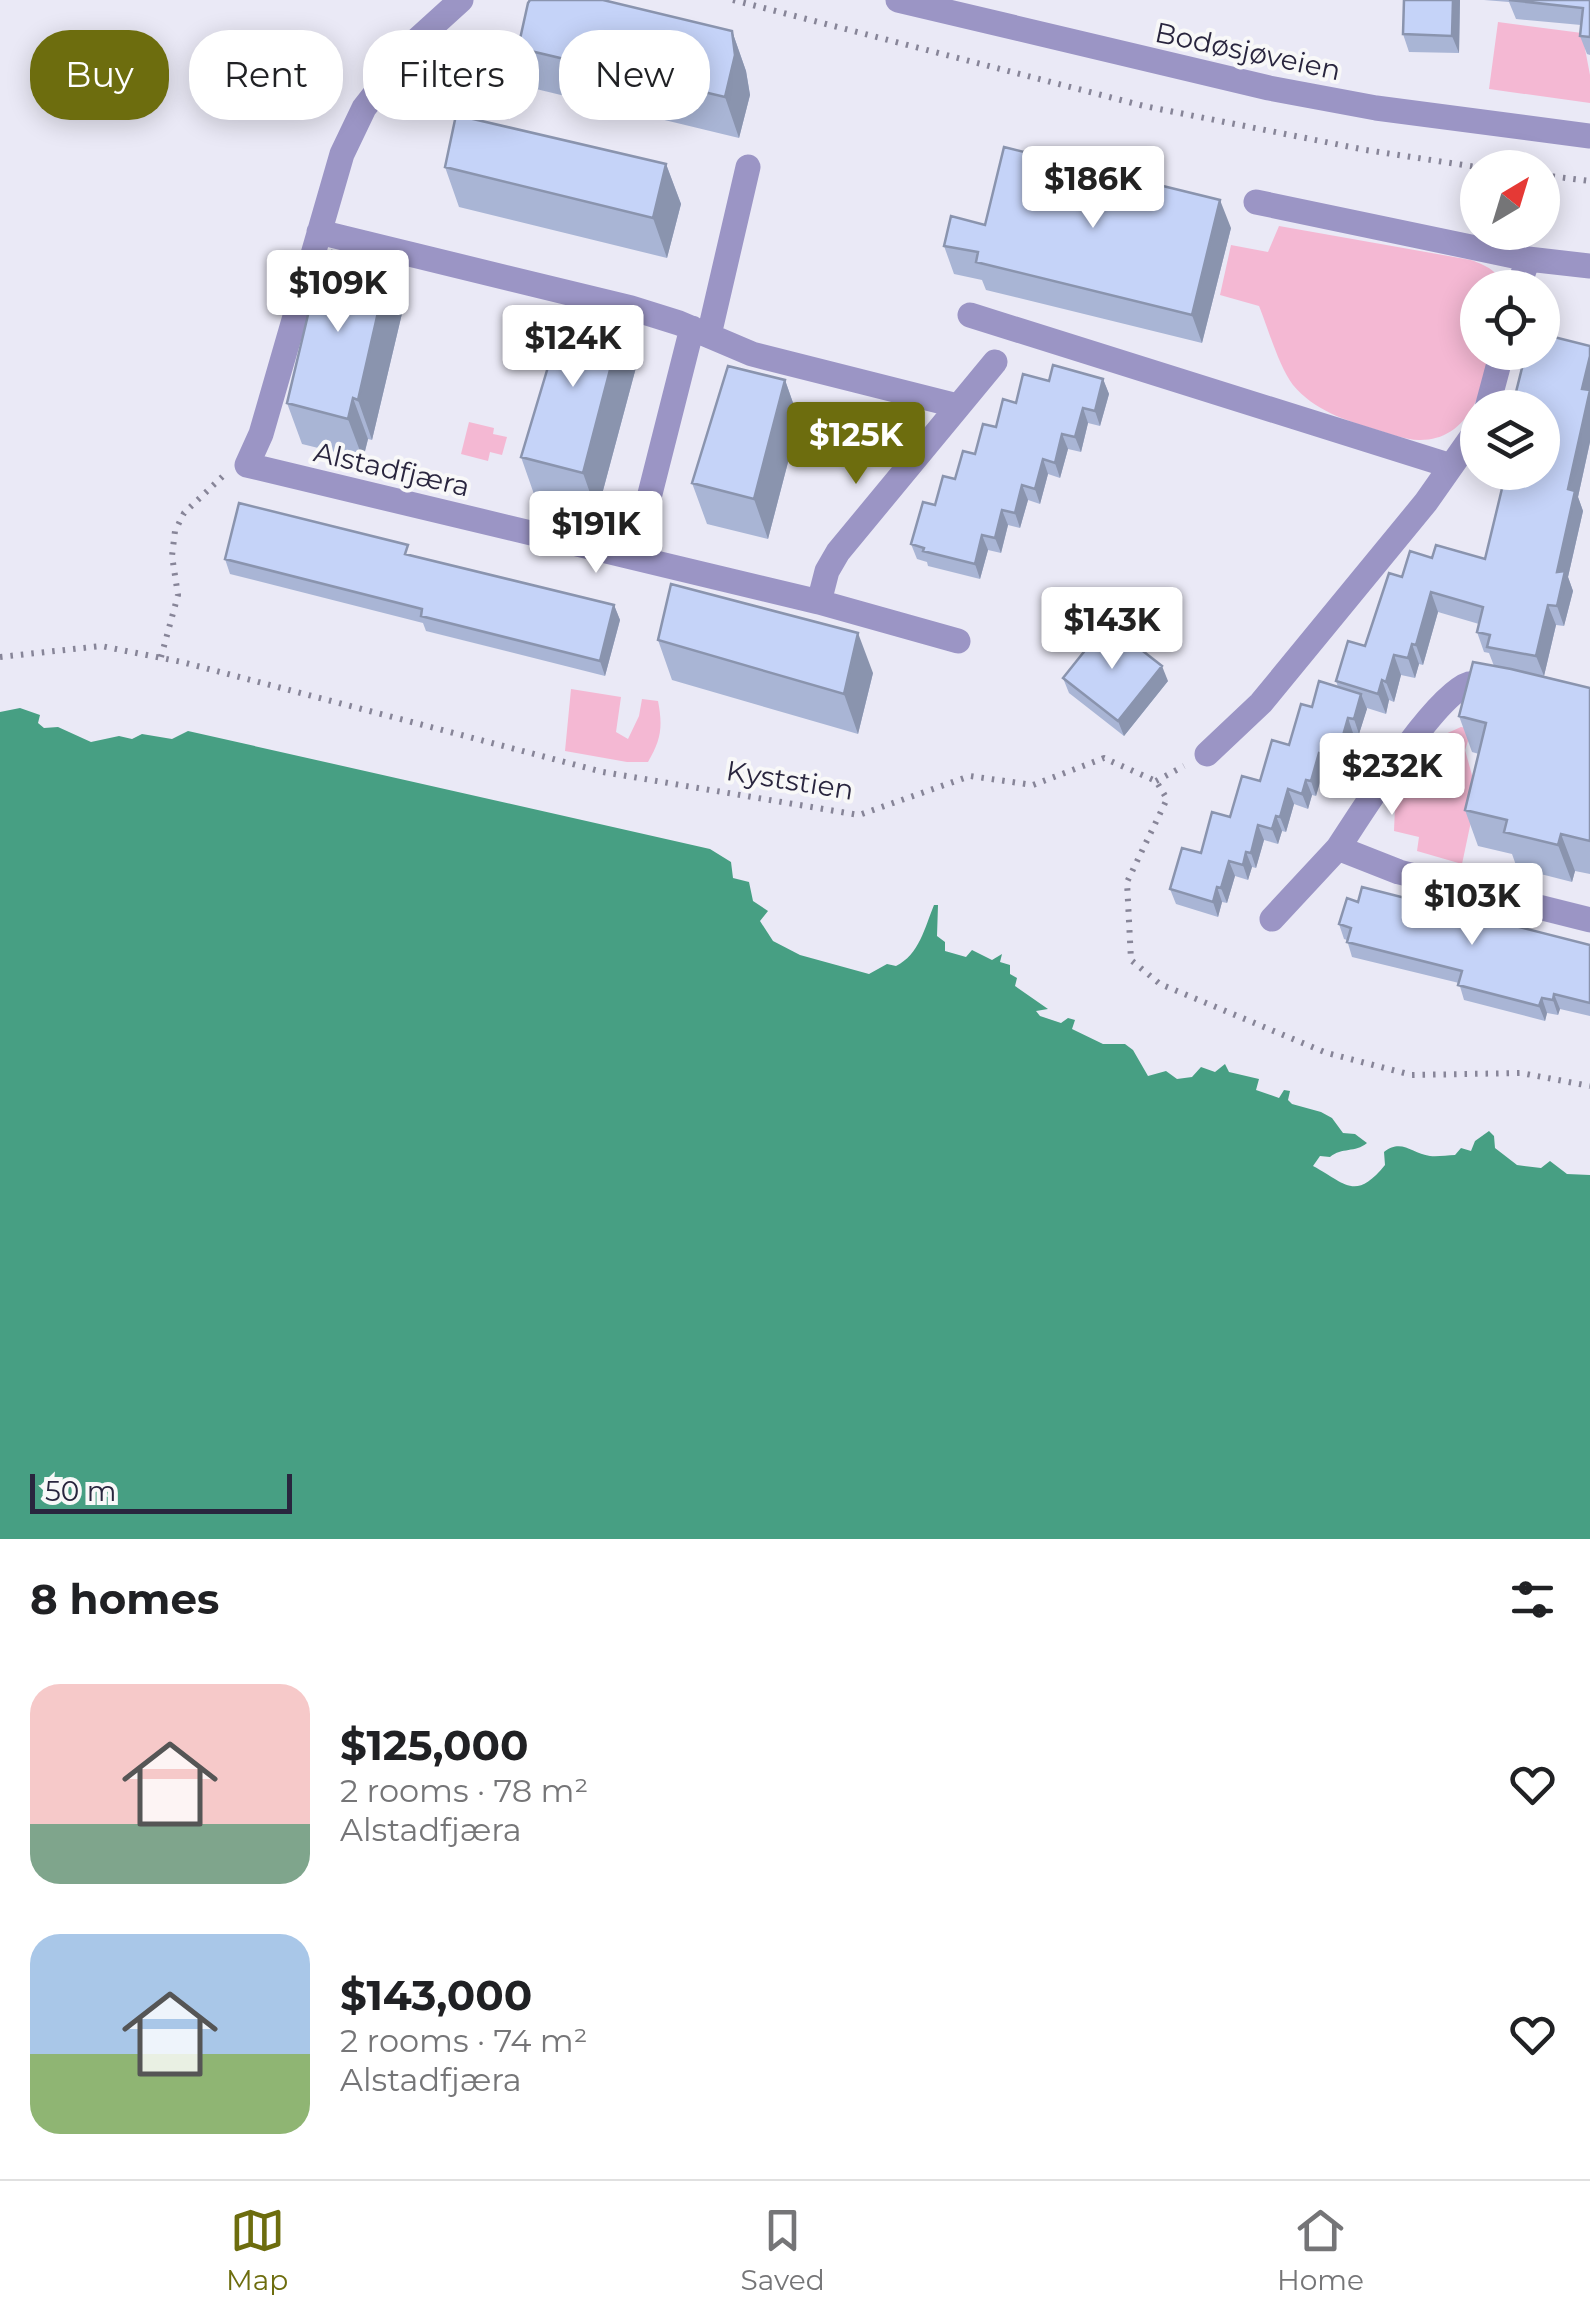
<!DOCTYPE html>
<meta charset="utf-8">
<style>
:root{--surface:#fff;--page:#f2f2f2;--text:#202124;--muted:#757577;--line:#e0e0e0;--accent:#6d6d0e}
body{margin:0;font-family:Montserrat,sans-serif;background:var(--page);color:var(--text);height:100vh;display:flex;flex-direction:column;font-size:38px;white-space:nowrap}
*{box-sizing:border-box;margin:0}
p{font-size:32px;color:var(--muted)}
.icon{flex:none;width:55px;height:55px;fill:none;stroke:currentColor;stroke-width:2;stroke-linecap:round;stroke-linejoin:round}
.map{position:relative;height:1539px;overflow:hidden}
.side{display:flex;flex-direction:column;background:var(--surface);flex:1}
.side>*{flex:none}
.guide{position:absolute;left:30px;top:30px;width:1000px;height:90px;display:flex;gap:20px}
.needle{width:65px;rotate:38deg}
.fabs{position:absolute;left:1460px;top:150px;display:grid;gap:20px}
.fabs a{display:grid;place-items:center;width:100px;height:100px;border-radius:50%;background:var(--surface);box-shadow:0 5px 25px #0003;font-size:50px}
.scale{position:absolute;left:30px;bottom:25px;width:262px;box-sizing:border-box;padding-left:10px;border:5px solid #29253e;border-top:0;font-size:28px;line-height:35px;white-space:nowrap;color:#29253e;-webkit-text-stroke:8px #f8f8f8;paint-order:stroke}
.price{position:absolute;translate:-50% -85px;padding:0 22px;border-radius:10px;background:#fff;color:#222;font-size:32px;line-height:65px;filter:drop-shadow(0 2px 5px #0008)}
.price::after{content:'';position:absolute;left:50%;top:60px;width:30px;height:22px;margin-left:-15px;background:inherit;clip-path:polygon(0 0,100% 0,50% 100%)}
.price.selected{background:var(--accent);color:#fff}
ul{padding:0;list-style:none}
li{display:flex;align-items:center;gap:30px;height:250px;padding:0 30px}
li span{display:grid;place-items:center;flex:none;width:280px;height:200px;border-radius:30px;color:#555}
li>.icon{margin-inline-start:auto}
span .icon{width:120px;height:120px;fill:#fffc;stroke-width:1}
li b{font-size:42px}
h2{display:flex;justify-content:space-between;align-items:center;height:120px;padding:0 30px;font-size:42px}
.tag{padding:0 35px;border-radius:40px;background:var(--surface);box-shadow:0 5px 25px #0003;font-size:35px;line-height:90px}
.tag.selected{background:var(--accent);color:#fff}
.tab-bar{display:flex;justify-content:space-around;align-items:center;height:140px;border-top:2px solid var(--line);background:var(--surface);font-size:28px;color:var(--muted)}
.tab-bar a{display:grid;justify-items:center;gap:5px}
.tab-bar .selected{color:var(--accent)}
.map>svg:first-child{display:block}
.green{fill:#f4b8d3}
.water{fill:#479f83}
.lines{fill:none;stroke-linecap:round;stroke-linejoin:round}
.path{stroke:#878598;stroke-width:6;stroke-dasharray:2.5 8;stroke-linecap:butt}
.minor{stroke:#9b95c5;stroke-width:25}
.wall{fill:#a9b5d5}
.shaded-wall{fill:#8a94ae}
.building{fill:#c5d3f8;stroke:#8a94ae;stroke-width:2.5}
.labels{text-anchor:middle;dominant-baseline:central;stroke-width:8;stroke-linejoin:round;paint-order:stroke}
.street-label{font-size:28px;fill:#29253e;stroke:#f8f8f8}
</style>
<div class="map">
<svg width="1590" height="1539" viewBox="0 0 1590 1539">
<rect width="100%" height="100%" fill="#eae9f6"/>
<path class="green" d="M1498,22L1582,33L1590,75V103L1489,89Z
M1279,226L1471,260C1487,266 1499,271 1502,287L1478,288V352L1491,353C1484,391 1467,441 1419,440C1405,440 1388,433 1374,429C1344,420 1314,410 1293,385C1279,367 1268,328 1259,306L1220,295L1231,245L1268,252Z
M469,422L494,428L493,434L507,437L502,455L490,452L488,461L461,454Z
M571,689L621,697L616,732L628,739L639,716L642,699L658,701C663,727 661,740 648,762H627L565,751Z
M1461,727L1472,729L1465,750L1477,793L1462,864L1417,851L1419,837L1394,831L1395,806L1424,757L1443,735Z"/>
<path class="water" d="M20,708L40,715L38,723L44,728L58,727L91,742L119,736L132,739L142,734L172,739L188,731L710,849L731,862L733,878L749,882L753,901L768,911L760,921L773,941L800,955L869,974L887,964L896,966C919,955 925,927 934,905H938L937,936L945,942V951L966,957L972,950L992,960L1002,954L1000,962L1010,965V974L1017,978L1015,986L1048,1009L1036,1011L1040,1016L1061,1023L1068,1018L1075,1020L1072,1029L1103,1044H1125L1133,1050L1148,1076L1166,1071L1177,1079L1192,1077L1201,1067L1215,1072L1225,1064L1229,1072L1259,1079L1256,1090L1279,1098L1284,1090L1290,1091L1288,1100L1292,1104L1321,1112L1332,1118L1343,1133L1355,1134L1367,1143C1355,1153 1342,1147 1330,1157L1320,1156L1313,1166C1345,1183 1355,1202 1385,1165L1384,1152C1402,1138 1412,1154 1430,1156C1438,1157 1447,1155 1455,1155L1461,1148L1471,1151L1475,1141L1489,1131L1494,1136L1495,1148L1517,1165L1541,1168L1550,1161L1567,1174L1590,1175V1539H0V712Z"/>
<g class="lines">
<path class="path" d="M733,0L1144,106L1366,150L1483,168
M1542,175L1590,181
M0,657L101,646L182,662L603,772L859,815L970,776L1033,785L1104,758L1156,781L1167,799L1127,882L1131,960L1160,984L1327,1053L1412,1075L1521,1073L1590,1086
M161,657L178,595L172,556L175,531L184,513L223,476
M1156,781L1184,766"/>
<path class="minor" d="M461,0L418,39L364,108L342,154L261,434L247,465L819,602L958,641
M898,0L1269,88L1376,108L1590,136
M1256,202L1528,259
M319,232L631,308L679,323L752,354L958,406
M1518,288L1528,259L1590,266
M970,315L1451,466
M709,335L748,167
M1487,408L1502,352
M634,557L692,328
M819,602L827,571L838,552L995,362
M1500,684C1491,684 1477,682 1469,684C1435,694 1360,815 1338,848L1399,872L1590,920
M1207,754L1261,703L1426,502L1478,428
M1272,919L1338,848"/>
</g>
<path class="wall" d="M1460,0L1459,53L1409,52L1403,34Z
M1484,0H1590V55L1587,54L1580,36L1581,25L1516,19L1509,2Z
M732,31L746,71L750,95L739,138L532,88L518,48Z
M666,164L681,204L667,258L459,207L445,167Z
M985,225L1231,228L1202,343L986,290L982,280L954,274L944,246Z
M389,264L404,305L372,440L368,439L363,459L302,444L287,403L326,280Z
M623,320L638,360L597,513L535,497L521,457Z
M1590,346V442L1578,497L1583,511L1568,577L1573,591L1564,626L1556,625L1544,676L1590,688V874L1575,871L1572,882L1517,868L1512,854L1478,846L1465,810L1479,754L1472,752L1459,716L1494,666L1489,653L1484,652L1477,632L1479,624L1438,612L1423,665L1419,664L1415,678L1401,675L1394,702L1389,700L1386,714L1367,708L1359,734L1353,733L1345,761L1341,759L1337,772L1324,768L1316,796L1312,795L1308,809L1294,804L1286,832L1282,831L1278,844L1264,840L1256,868L1252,867L1248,880L1235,876L1227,903L1222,902L1218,917L1176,904L1170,889L1289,745L1312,707L1338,687L1336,681L1365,646L1402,577L1432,558L1485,559Z
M1103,379L1109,394L1100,426L1088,423L1081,452L1068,449L1060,478L1048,474L1040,504L1028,500L1020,528L1008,525L1001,553L988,550L980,579L928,566L927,562L917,559L911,544L935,505L1016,403L1049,381Z
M785,380L799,420L768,539L707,524L692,483Z
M411,555L614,605L620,620L605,676L426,631L423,623L230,574L225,559Z
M658,640L873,673L858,734L672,680Z
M1063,678L1168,681L1124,736L1069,693Z
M1358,902L1590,945V1016L1560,1009L1558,1015L1547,1013L1545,1021L1464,1000L1459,983L1352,957L1347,940L1344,939L1339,924Z"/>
<path class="shaded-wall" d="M1453,0H1460L1459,53L1452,36Z
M732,31L746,71L750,95L739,138L725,97Z
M666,164L681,204L667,258L653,218Z
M1220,200L1231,228L1202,343L1192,315Z
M389,264L404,305L372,440L358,400Z
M623,320L638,360L597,513L583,473Z
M1590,356V442L1578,497L1583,511L1568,577L1573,591L1564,626L1557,606V572L1582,389Z
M1103,379L1109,394L1100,426L1095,411Z
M785,380L799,420L768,539L754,499Z
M353,398L368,439L363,459L348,419Z
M1083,408L1088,423L1081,452L1075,437Z
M1062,434L1068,449L1060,478L1055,463Z
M1043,459L1048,474L1040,504L1035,489Z
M1022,485L1028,500L1020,528L1015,513Z
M1002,510L1008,525L1001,553L995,538Z
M982,535L988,550L980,579L975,564Z
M1431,592L1438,612L1423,665L1416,645Z
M614,605L620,620L605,676L600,661Z
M1548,605L1556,625L1544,676L1536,656Z
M858,633L873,673L858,734L844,694Z
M1412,644L1419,664L1415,678L1408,658Z
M1394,655L1401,675L1394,702L1386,682Z
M1162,666L1168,681L1124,736L1118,721Z
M1382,680L1389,700L1386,714L1378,694Z
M1361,694L1367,709L1359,734L1354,719Z
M1348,718L1353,733L1345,761L1340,746Z
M1335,744L1341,759L1337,772L1332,757Z
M1319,753L1324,768L1316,796L1311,781Z
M1306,780L1312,795L1308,809L1302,794Z
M1288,789L1294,804L1286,832L1280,817Z
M1276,816L1282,831L1278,844L1272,829Z
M1258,825L1264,840L1256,868L1251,853Z
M1561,834L1575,871L1572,882L1558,845Z
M1246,852L1252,867L1248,880L1243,865Z
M1229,861L1235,876L1227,903L1221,888Z
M1217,887L1222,902L1218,917L1213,902Z
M1554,994L1560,1009L1558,1015L1553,1000Z
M1542,998L1547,1013L1545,1021L1539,1006Z"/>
<path class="building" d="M530,0H603L732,31L735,55L725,97L518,48L528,3Z
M1404,0H1453L1452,36L1403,34Z
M1509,0H1590V37L1580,36L1583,8Z
M456,115L666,164L653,218L445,167Z
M1004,147L1220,200L1192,315L976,262L978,252L944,246L951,216L985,225Z
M332,251L389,264L358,400L353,398L348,419L287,403L317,277L326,280Z
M566,307L623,320L583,473L521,457Z
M1542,334L1590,346V356L1582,389L1590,390L1568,489L1575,491L1557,572L1565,571L1557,606L1548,605L1536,656L1487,647L1490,635L1477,632L1483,607L1431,592L1416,645L1412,644L1408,658L1394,655L1386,682L1382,680L1378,694L1336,681L1348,641L1365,646L1389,573L1402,577L1410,551L1432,558L1436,545L1485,559L1506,472H1542V408H1512L1526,352H1542Z
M1053,365L1103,379L1095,411L1083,408L1075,437L1062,434L1055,463L1043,459L1035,489L1022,485L1015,513L1002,510L995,538L982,535L975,564L923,551L924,548L911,544L923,502L935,505L943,476L955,479L963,451L975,454L983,424L996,427L1003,399L1016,403L1023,374L1049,381Z
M728,366L785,380L754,499L692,483Z
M239,503L408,545L405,554L614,605L600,661L421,616L422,609L225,559Z
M671,584L858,633L844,694L658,640Z
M1107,623L1162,666L1118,721L1063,678Z
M1473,662L1511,669L1590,688V841L1561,834L1558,845L1504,832L1507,820L1465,810L1486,723L1459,716Z
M1319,681L1361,694L1354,719L1348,718L1340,746L1335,744L1332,757L1319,753L1311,781L1306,780L1302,794L1288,789L1280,817L1276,816L1272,829L1258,825L1251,853L1246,852L1243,865L1229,861L1221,888L1217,887L1213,902L1170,889L1182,848L1201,853L1212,812L1230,817L1242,776L1260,781L1272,740L1289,745L1301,704L1312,707Z
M1362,887L1590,945V1003L1554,994L1553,1000L1542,998L1539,1006L1458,985L1462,971L1347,942L1351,928L1339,924L1347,898L1358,902Z"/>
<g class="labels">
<g class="street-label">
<text transform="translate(1248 51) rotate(12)">Bodøsjøveien</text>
<text transform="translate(392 469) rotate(13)">Alstadfjæra</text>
<text transform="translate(790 780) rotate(9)">Kyststien</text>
</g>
</g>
</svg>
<div class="fabs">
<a><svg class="needle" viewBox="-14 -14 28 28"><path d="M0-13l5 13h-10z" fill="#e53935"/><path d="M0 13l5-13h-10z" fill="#757577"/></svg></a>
<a><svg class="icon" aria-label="locate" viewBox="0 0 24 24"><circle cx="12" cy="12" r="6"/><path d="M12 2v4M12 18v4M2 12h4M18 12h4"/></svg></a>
<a><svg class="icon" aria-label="layers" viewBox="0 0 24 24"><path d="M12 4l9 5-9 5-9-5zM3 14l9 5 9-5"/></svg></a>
</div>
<div class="scale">50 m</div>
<b class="price" style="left:1093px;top:231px">$186K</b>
<b class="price" style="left:338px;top:335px">$109K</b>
<b class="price" style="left:573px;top:390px">$124K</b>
<b class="price selected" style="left:856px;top:487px">$125K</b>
<b class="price" style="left:596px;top:576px">$191K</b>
<b class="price" style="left:1112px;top:672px">$143K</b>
<b class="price" style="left:1392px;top:818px">$232K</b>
<b class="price" style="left:1472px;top:948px">$103K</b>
<div class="guide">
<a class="tag selected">Buy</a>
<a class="tag">Rent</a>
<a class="tag">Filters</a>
<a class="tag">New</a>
</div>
</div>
<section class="side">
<h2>8 homes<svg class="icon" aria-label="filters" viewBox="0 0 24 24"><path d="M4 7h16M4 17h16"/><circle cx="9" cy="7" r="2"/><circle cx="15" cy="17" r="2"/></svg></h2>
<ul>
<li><span style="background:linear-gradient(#f6c9c9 70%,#7fa58c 0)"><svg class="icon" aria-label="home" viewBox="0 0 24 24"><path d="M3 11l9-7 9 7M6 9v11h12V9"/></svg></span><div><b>$125,000</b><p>2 rooms · 78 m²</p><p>Alstadfjæra</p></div><svg class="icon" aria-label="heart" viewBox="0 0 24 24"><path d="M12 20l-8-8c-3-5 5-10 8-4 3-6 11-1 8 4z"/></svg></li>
<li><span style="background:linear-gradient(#a9c7e8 60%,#8fb573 0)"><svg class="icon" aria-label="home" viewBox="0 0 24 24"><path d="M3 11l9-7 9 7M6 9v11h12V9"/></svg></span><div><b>$143,000</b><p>2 rooms · 74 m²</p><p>Alstadfjæra</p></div><svg class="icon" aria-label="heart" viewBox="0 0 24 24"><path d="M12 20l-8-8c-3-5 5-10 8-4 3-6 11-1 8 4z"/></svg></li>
</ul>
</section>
<nav class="tab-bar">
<a class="selected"><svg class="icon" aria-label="map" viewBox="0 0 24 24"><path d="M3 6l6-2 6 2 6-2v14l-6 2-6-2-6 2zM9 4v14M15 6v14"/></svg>Map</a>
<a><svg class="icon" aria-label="saved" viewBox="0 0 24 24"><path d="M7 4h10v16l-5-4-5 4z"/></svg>Saved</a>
<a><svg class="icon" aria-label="home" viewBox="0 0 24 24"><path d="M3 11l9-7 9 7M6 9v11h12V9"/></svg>Home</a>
</nav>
